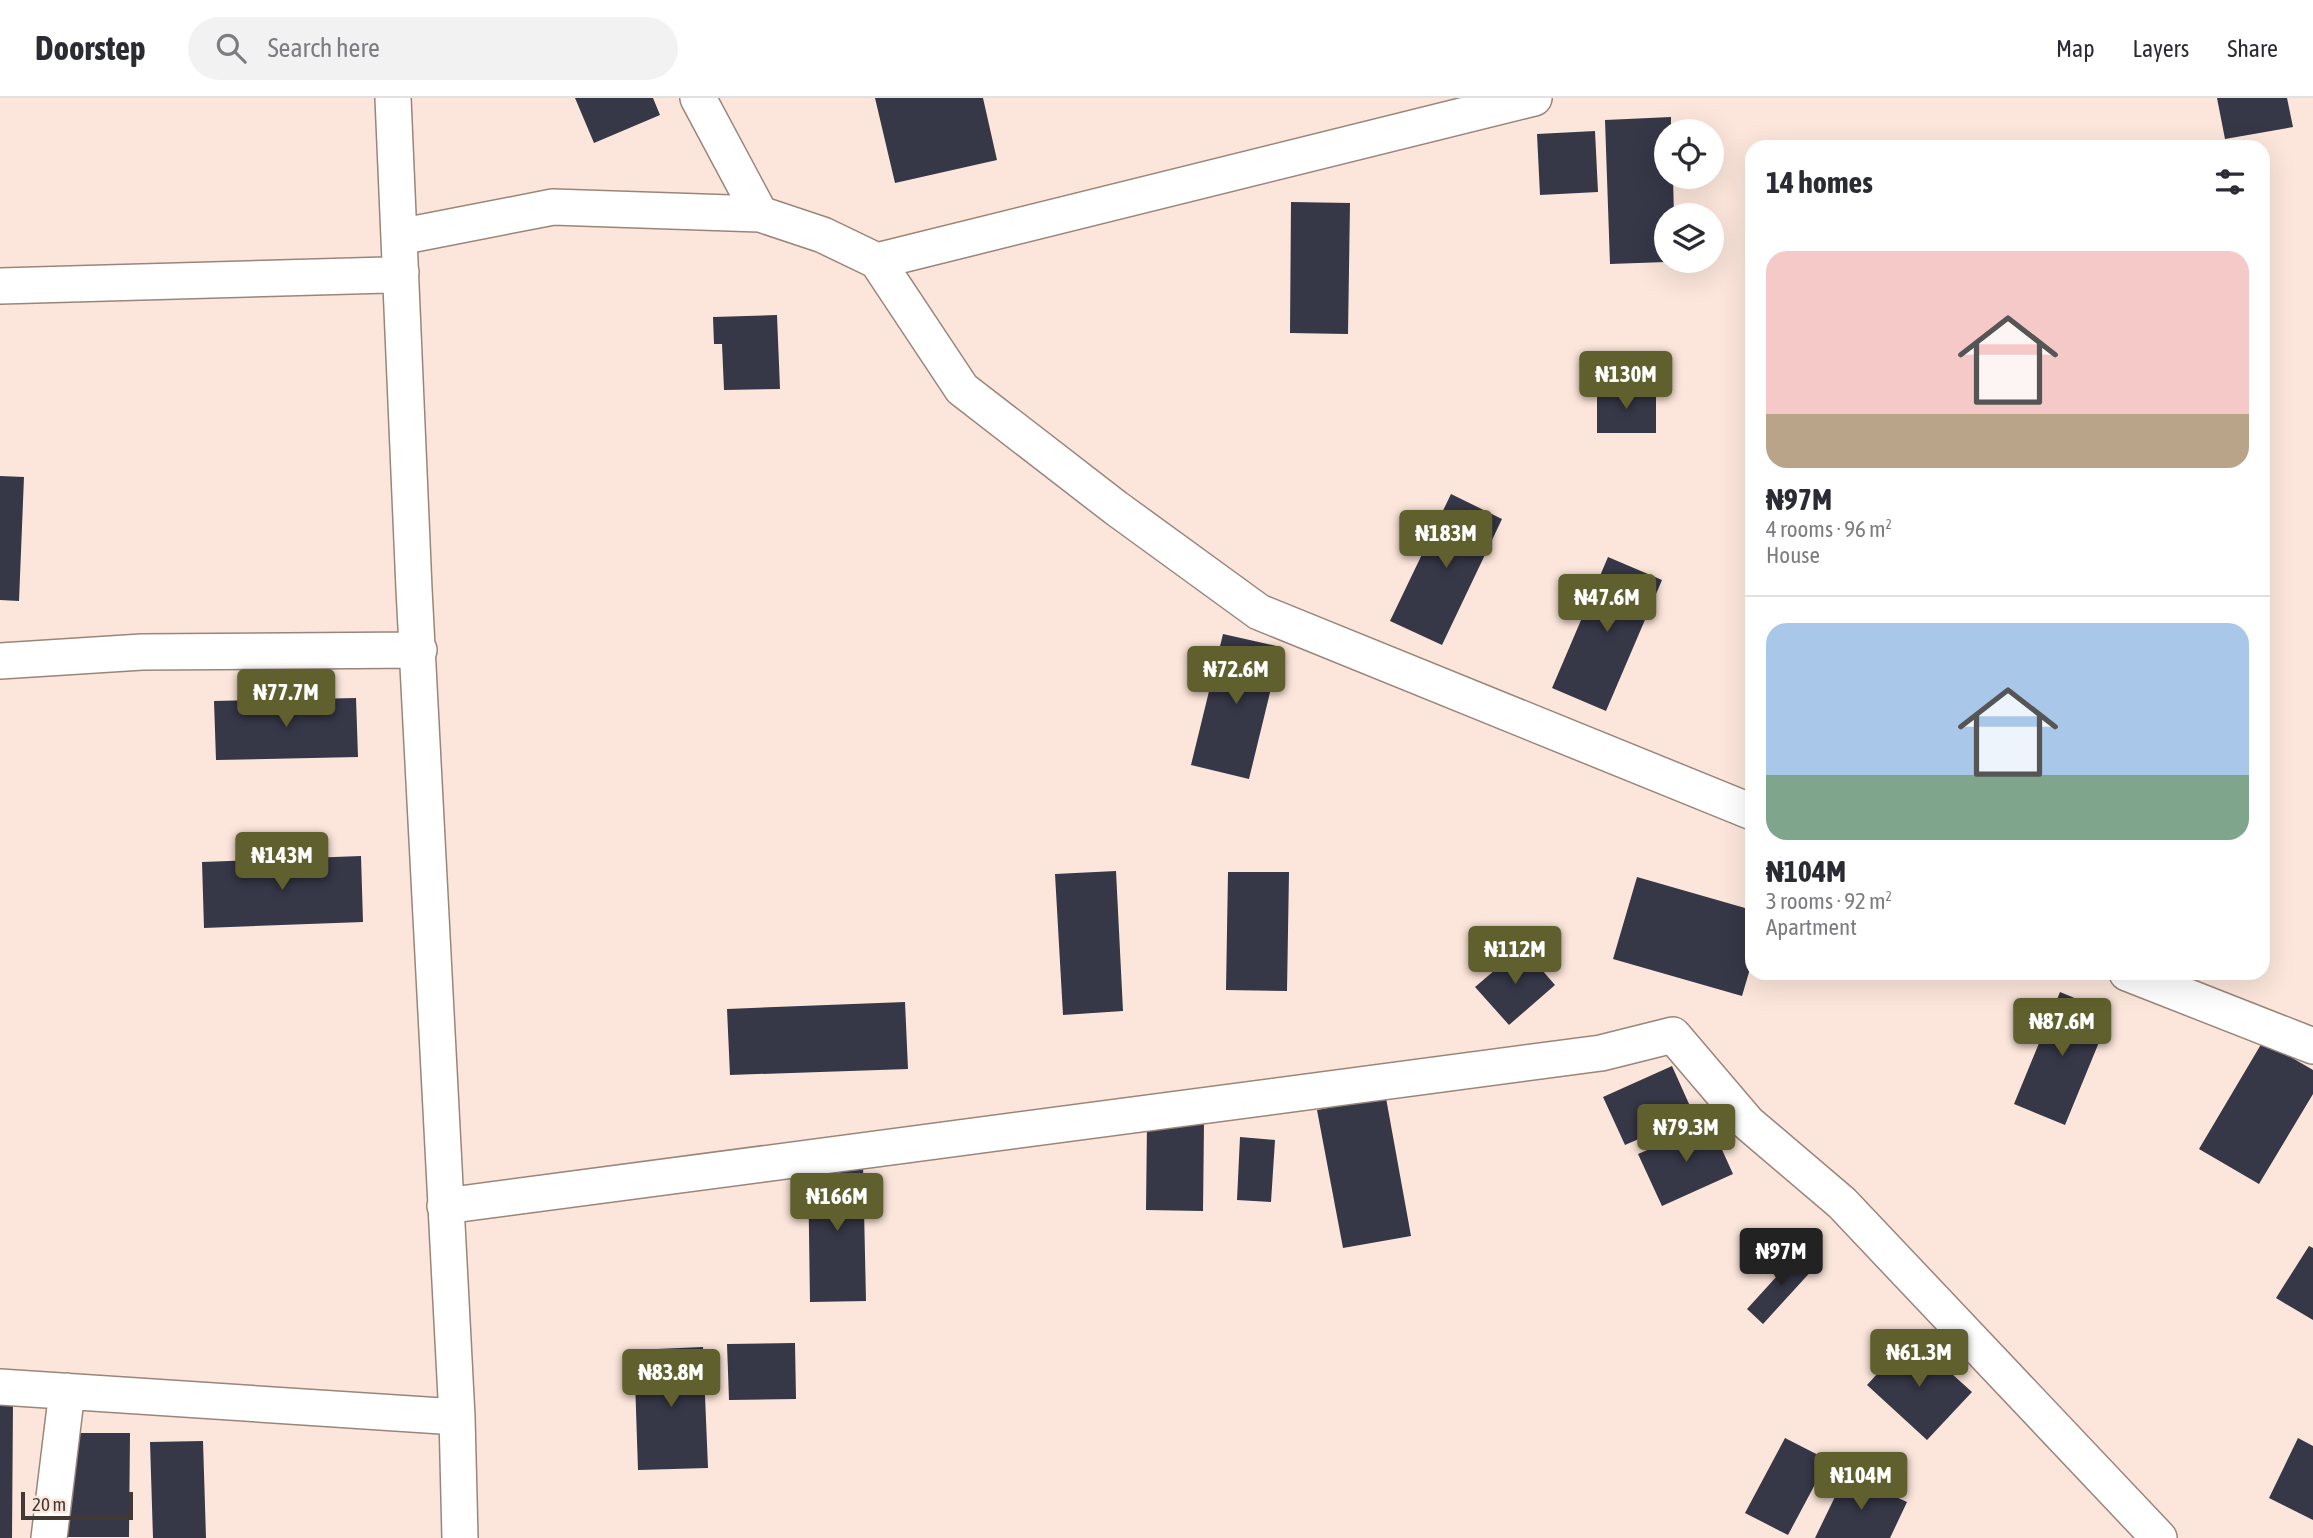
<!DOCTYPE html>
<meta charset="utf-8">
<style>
:root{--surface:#fff;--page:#f2f2f3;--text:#2b2b33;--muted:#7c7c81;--line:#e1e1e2;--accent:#5f602d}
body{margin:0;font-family:"Asap Condensed",sans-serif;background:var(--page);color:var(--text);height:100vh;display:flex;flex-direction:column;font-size:26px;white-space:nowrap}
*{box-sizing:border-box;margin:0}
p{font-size:23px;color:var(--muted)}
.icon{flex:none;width:38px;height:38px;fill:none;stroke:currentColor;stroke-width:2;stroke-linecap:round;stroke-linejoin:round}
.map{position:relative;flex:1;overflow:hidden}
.panel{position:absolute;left:1745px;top:42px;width:525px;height:840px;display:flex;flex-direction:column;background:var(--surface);border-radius:21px;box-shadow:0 7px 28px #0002}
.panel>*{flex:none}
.buttons{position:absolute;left:1654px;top:21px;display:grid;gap:14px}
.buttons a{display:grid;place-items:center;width:70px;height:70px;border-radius:50%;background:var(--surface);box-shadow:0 7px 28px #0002;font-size:35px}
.scale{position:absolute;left:21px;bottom:18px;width:112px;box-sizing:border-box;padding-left:7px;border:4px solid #423935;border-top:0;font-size:19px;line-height:24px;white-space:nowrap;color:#423935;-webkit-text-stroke:5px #fce6db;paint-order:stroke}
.price{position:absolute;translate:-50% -60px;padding:0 16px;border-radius:7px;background:var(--accent);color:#fff;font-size:23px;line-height:46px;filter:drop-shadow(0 2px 4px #0008)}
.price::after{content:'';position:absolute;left:50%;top:42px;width:21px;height:16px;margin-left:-10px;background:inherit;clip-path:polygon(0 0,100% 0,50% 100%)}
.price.selected{background:#222;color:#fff}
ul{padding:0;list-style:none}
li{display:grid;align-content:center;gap:14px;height:371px;padding:0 21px}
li+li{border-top:2px solid var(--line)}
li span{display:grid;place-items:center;height:217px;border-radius:21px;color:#555}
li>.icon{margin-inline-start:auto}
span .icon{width:126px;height:126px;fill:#fffc;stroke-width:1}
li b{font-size:30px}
h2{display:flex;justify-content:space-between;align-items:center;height:84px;padding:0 21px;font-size:30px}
header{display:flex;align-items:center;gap:42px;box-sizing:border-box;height:98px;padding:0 35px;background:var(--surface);border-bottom:2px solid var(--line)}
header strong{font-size:33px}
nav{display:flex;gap:38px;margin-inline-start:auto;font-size:24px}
.search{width:490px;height:63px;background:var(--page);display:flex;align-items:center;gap:18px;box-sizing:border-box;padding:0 24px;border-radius:38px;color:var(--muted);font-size:26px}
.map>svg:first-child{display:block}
.building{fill:#363747}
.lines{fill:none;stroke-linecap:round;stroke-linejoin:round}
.minor-casing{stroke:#9a857b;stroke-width:38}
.minor{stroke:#fff;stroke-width:35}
</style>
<header>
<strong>Doorstep</strong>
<div class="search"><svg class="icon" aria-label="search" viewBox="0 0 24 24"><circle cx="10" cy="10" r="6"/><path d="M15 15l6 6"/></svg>Search here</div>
<nav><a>Map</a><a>Layers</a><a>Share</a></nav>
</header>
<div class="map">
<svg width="2313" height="1440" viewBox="0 0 2313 1440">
<rect width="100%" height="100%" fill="#fce6db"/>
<path class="building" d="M575,0H653L660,17L594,45Z
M875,0H983L997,62L895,85Z
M2217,0H2287L2293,29L2225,41Z
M1671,19V33H1666V79H1673L1674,117H1666V164L1610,166L1605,22Z
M1595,33L1598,94L1540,97L1537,36Z
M1291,104L1350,105L1348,236L1290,235Z
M777,217L780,291L724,292L722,246H714L713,219Z
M1597,291H1656V335H1597Z
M2263,370L2269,373L2263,386Z
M0,378L24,379L19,503L0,502Z
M1451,396L1502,421L1442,547L1390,523Z
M1608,459L1662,482L1606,613L1552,590Z
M1223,536L1281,549L1249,681L1191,667Z
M356,600L358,659L216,662L214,603Z
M2263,717L2269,718L2264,741H2263Z
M361,758L363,824L204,830L202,764Z
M1116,773L1123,913L1063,917L1055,776Z
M1228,774H1289L1287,893L1226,892Z
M1637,779L1752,812V864L1742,898L1613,861Z
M1522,849L1555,887L1509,927L1475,889Z
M2060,894L2111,915L2065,1027L2014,1006Z
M905,904L908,971L730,977L727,911Z
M2263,943L2313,972V996L2259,1086L2199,1051Z
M1672,968L1694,1017L1625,1047L1603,999Z
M1386,1000L1411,1138L1343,1150L1317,1012Z
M1147,1024H1204L1203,1113L1146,1112Z
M1710,1025L1733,1076L1662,1108L1638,1056Z
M1240,1039L1275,1042L1271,1104L1237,1102Z
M863,1065L866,1203L810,1204L808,1066Z
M2309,1148L2313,1150V1222L2276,1200Z
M1799,1154L1815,1169L1763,1226L1747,1211Z
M1911,1239L1972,1294L1927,1342L1867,1287Z
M795,1245L796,1301L729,1302L727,1246Z
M703,1249L708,1370L638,1372L634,1252Z
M0,1302L13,1303L12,1440H0Z
M67,1335H130L129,1439H66Z
M1785,1340L1828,1362L1788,1437L1745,1415Z
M2298,1340L2313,1348V1422L2269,1400Z
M203,1343L206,1440H153L150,1344Z
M1846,1376L1907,1404L1890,1440H1815Z"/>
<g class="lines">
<g class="minor-casing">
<path id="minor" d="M393,0L414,491L457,1319L460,1440
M698,0L760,116
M399,139L553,109L760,116L823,137L877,163L962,291L1116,410L1259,514L1752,714
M877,163L1534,0
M0,188L387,177L401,174
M0,563L142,554L419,552
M2127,875L2313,948
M445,1108L1601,955L1673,937L1748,1025L1842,1105L2159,1440
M0,1289L457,1319
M49,1440L67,1293"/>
</g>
<use href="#minor" class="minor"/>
</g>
</svg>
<div class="buttons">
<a><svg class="icon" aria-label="locate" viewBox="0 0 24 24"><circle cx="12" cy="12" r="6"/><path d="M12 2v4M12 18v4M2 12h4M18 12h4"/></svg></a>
<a><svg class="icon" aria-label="layers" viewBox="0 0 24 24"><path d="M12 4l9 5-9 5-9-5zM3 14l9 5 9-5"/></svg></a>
</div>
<div class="scale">20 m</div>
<b class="price" style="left:1626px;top:313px">₦130M</b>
<b class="price" style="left:1446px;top:472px">₦183M</b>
<b class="price" style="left:1607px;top:536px">₦47.6M</b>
<b class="price" style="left:1236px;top:608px">₦72.6M</b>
<b class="price" style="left:286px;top:631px">₦77.7M</b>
<b class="price" style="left:282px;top:794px">₦143M</b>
<b class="price" style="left:1515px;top:888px">₦112M</b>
<b class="price" style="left:2062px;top:960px">₦87.6M</b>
<b class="price" style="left:1686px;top:1066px">₦79.3M</b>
<b class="price" style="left:837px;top:1135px">₦166M</b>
<b class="price selected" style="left:1781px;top:1190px">₦97M</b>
<b class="price" style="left:1919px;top:1291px">₦61.3M</b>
<b class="price" style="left:671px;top:1311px">₦83.8M</b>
<b class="price" style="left:1861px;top:1414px">₦104M</b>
<section class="panel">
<h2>14 homes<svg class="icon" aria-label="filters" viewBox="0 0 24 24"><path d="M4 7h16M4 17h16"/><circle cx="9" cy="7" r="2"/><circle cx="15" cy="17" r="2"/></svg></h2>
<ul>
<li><span style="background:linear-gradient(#f6c9c9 75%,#b9a48a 0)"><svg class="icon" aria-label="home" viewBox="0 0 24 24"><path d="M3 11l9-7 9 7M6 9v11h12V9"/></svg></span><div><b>₦97M</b><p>4 rooms · 96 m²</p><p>House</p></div></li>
<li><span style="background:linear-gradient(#a9c7e8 70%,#7fa58c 0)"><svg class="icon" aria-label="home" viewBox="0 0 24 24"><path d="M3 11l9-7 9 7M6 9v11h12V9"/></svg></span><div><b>₦104M</b><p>3 rooms · 92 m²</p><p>Apartment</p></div></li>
</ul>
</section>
</div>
